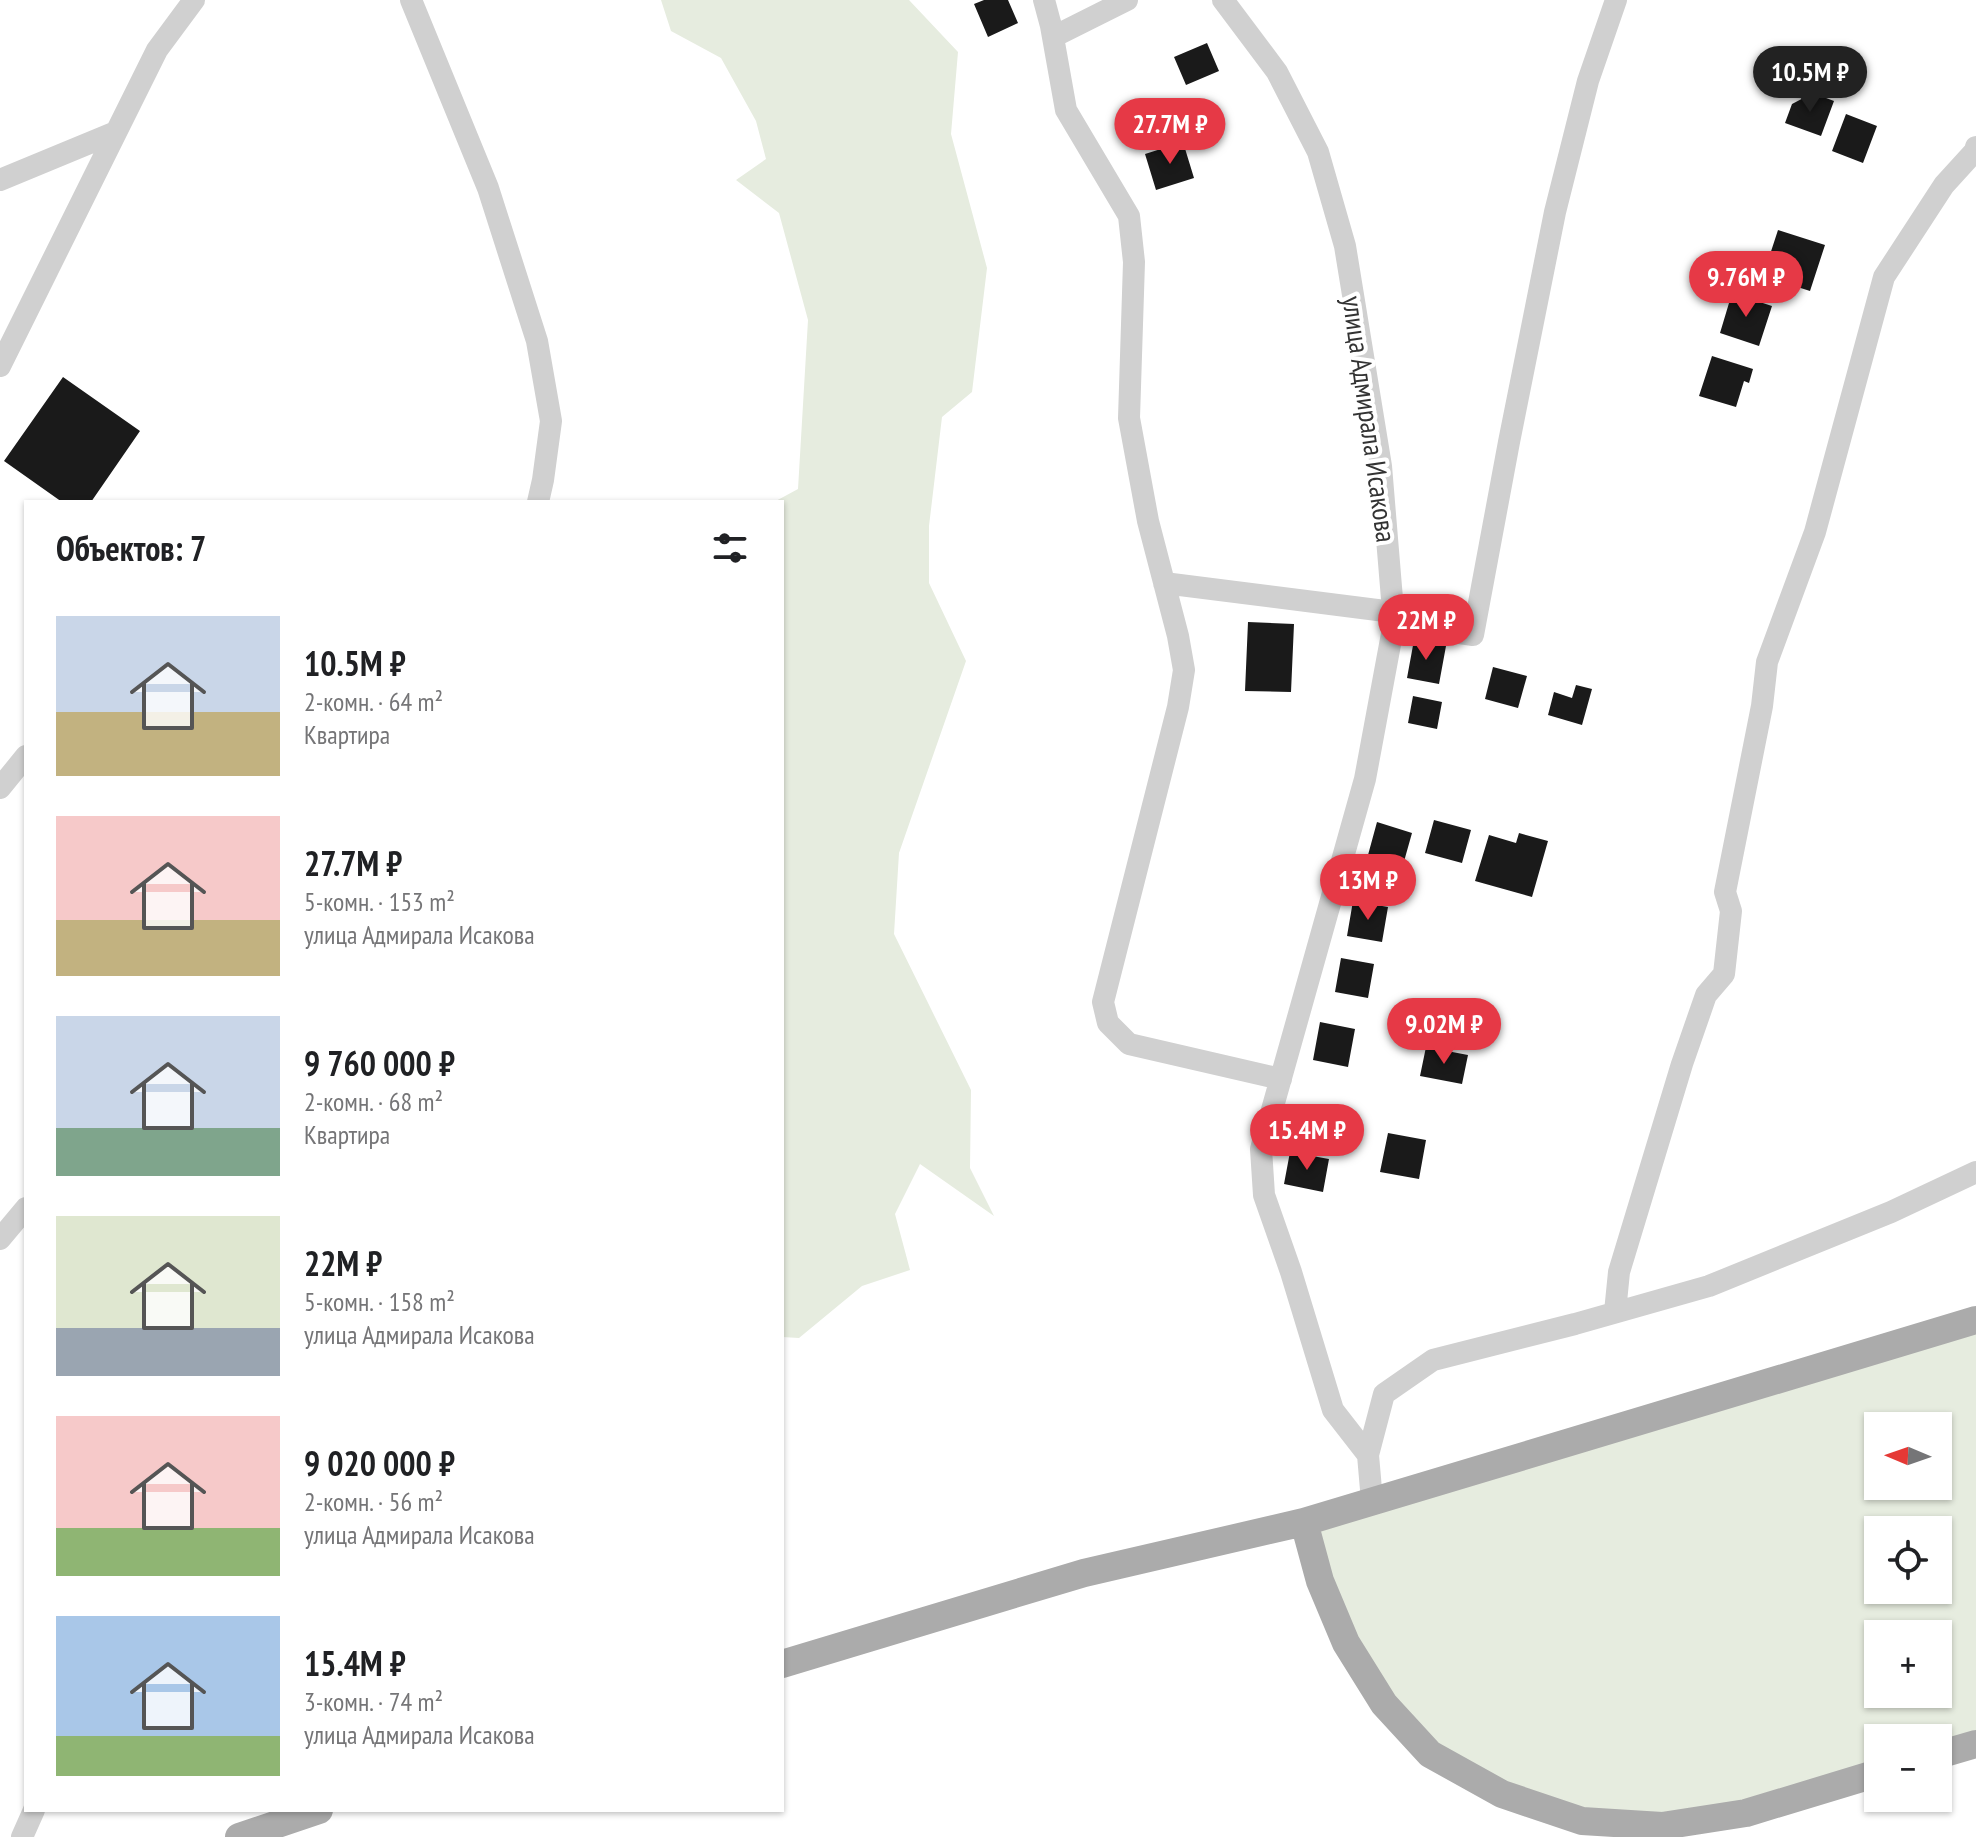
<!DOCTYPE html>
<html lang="ru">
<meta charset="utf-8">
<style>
:root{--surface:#fff;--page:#f2f2f2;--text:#202124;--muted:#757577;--accent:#e63946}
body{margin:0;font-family:"PT Sans Narrow",sans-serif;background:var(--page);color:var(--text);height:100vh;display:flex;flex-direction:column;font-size:30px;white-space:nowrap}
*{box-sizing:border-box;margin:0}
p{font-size:26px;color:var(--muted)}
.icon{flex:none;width:44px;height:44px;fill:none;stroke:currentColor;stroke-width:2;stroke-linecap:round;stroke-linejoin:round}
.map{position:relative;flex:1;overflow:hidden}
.drawer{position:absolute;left:24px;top:500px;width:760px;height:1312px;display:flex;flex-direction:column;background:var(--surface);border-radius:0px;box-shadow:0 2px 6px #0004}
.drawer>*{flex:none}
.needle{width:52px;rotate:272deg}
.controls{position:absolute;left:1864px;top:1412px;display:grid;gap:16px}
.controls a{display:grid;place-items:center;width:88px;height:88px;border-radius:0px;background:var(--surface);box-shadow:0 2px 6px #0004;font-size:40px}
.price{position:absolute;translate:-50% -68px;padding:0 18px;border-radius:28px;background:var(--accent);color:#fff;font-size:26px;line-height:52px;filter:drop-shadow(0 2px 4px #0008)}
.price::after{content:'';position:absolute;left:50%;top:48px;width:24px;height:18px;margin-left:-12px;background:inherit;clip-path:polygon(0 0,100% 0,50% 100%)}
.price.on{background:#222;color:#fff}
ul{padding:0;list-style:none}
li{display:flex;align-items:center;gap:24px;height:200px;padding:0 32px}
li span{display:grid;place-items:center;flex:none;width:224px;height:160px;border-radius:0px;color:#555}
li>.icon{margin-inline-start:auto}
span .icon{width:96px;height:96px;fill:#fffc;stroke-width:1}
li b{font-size:34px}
h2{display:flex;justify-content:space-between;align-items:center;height:96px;padding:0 32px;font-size:34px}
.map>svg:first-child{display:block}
.green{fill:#e6ecdf;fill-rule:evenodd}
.building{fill:#1a1a1a}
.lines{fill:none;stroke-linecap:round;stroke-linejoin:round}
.minor{stroke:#d0d0d0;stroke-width:22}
.major{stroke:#ababab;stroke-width:28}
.labels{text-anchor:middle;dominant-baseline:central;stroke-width:8;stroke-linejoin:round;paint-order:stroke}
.street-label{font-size:28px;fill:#333;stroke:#fff}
</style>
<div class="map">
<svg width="1976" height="1837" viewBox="0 0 1976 1837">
<rect width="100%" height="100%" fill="#fff"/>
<path class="green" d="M661,0H909L958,52L951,134L987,268L972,392L942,417L929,526V583L966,661L899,853L894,934L971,1090L970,1168L994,1216L920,1164L895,1214L910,1270L862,1286L799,1338L782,1337V502H774L798,489L808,320L779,213L736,180L766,159L756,121L721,58L671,31Z
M1976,1327V1734L1938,1744V1738H1878V1762L1738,1805L1656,1818L1579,1812L1501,1786L1431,1747L1350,1640L1310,1527ZM1878,1426H1938V1486H1878ZM1878,1530H1938V1590H1878ZM1878,1634H1938V1694H1878Z"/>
<path class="building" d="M984,0H1008L1018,23L988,37L974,4Z
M1207,43L1219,71L1186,85L1174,57Z
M1813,93L1834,101L1821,136L1785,123L1792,104Z
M1846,114L1877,126L1863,163L1832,151Z
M1183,142L1194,178L1156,190L1145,154Z
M1778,230L1825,245L1810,291L1763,276Z
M1732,293L1772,306L1759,346L1720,333Z
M1712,356L1753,369L1749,383L1744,381L1736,407L1699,396Z
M63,377L140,431L91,502H62L4,461Z
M1248,622L1294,624L1291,692L1245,691Z
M1414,640L1446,646L1439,684L1407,678Z
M1493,667L1527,676L1518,708L1485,699Z
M1576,685L1592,689L1582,725L1548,715L1554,692L1572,698Z
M1413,696L1442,702L1437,729L1408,723Z
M1434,820L1471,830L1462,863L1425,853Z
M1377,822L1412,833L1403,865L1368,855Z
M1519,833L1548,841L1532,897L1475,881L1489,835L1516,843Z
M1353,901L1388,907L1382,942L1347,936Z
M1341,958L1374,964L1368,998L1335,992Z
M1320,1022L1355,1029L1348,1067L1313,1060Z
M1426,1047L1468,1055L1462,1084L1420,1076Z
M1300,1110L1339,1117L1334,1144L1295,1137Z
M1388,1133L1426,1140L1419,1179L1380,1172Z
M1290,1152L1329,1159L1323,1192L1284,1184Z"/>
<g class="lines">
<path class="minor" d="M411,0L488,188L537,341L551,421L543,480L538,502
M1044,0L1051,26L1066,110L1129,216L1134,262L1129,418L1148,521L1178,636L1184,670L1178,707L1103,1002L1108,1023L1129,1044L1281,1079
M1223,0L1277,72L1318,152L1345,246L1381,466L1394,623L1365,779L1261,1149L1264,1195L1291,1272L1333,1410L1368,1455
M1053,37L1127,0
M0,180L116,132
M0,366L157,50L194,0
M1164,583L1393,612
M1394,623L1473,635L1509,442L1555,212L1588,81L1616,0
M0,788L26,756
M0,1239L26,1208
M1615,1312L1619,1272L1682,1064L1706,995L1724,974L1731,911L1725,892L1762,706L1767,662L1815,532L1884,277L1944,185L1975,151L1976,147
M1372,1501L1368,1455L1384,1394L1433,1360L1575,1324L1709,1286L1891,1212L1976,1172
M22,1837L34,1810"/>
<path class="major" d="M1304,1522L1320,1581L1346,1643L1384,1704L1430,1754L1502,1794L1582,1821L1662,1826L1746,1813L1878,1773
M782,1664L1084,1573L1304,1522L1976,1320
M1938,1755L1976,1744
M239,1837L319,1810"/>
</g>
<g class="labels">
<g class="street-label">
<text transform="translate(1370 419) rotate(82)">улица Адмирала Исакова</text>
</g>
</g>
</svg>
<div class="controls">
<a><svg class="needle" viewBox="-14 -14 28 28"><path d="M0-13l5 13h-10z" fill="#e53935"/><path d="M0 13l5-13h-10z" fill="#757577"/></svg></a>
<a><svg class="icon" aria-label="locate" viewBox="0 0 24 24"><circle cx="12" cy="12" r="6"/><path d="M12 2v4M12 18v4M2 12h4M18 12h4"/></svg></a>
<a>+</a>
<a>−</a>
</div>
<b class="price on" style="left:1810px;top:114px">10.5M ₽</b>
<b class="price" style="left:1170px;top:166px">27.7M ₽</b>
<b class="price" style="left:1746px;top:319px">9.76M ₽</b>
<b class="price" style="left:1426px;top:662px">22M ₽</b>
<b class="price" style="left:1368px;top:922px">13M ₽</b>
<b class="price" style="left:1444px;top:1066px">9.02M ₽</b>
<b class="price" style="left:1307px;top:1172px">15.4M ₽</b>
<section class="drawer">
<h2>Объектов: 7<svg class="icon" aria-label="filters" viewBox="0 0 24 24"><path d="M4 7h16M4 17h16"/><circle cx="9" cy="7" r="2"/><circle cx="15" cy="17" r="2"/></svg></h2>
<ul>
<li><span style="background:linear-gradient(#c9d6e8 60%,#c2b280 0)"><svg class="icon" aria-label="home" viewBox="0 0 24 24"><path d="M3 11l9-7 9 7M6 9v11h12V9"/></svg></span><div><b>10.5M ₽</b><p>2-комн. · 64 m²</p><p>Квартира</p></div></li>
<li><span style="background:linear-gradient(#f6c9c9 65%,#c2b280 0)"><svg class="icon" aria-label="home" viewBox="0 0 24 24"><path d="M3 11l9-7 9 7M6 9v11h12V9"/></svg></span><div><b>27.7M ₽</b><p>5-комн. · 153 m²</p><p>улица Адмирала Исакова</p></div></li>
<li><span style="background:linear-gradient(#c9d6e8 70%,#7fa58c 0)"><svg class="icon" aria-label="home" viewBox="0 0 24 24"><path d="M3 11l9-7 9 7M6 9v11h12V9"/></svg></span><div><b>9 760 000 ₽</b><p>2-комн. · 68 m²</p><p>Квартира</p></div></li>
<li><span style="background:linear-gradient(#dfe7d0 70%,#9aa5b1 0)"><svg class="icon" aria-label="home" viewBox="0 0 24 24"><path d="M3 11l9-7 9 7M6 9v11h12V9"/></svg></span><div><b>22M ₽</b><p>5-комн. · 158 m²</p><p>улица Адмирала Исакова</p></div></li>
<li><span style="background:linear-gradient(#f6c9c9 70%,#8fb573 0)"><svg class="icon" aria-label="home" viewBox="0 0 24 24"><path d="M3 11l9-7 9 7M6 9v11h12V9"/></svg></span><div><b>9 020 000 ₽</b><p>2-комн. · 56 m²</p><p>улица Адмирала Исакова</p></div></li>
<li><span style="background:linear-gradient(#a9c7e8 75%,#8fb573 0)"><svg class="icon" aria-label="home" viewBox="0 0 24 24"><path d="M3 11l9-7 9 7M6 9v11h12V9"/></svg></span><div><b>15.4M ₽</b><p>3-комн. · 74 m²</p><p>улица Адмирала Исакова</p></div></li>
</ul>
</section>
</div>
